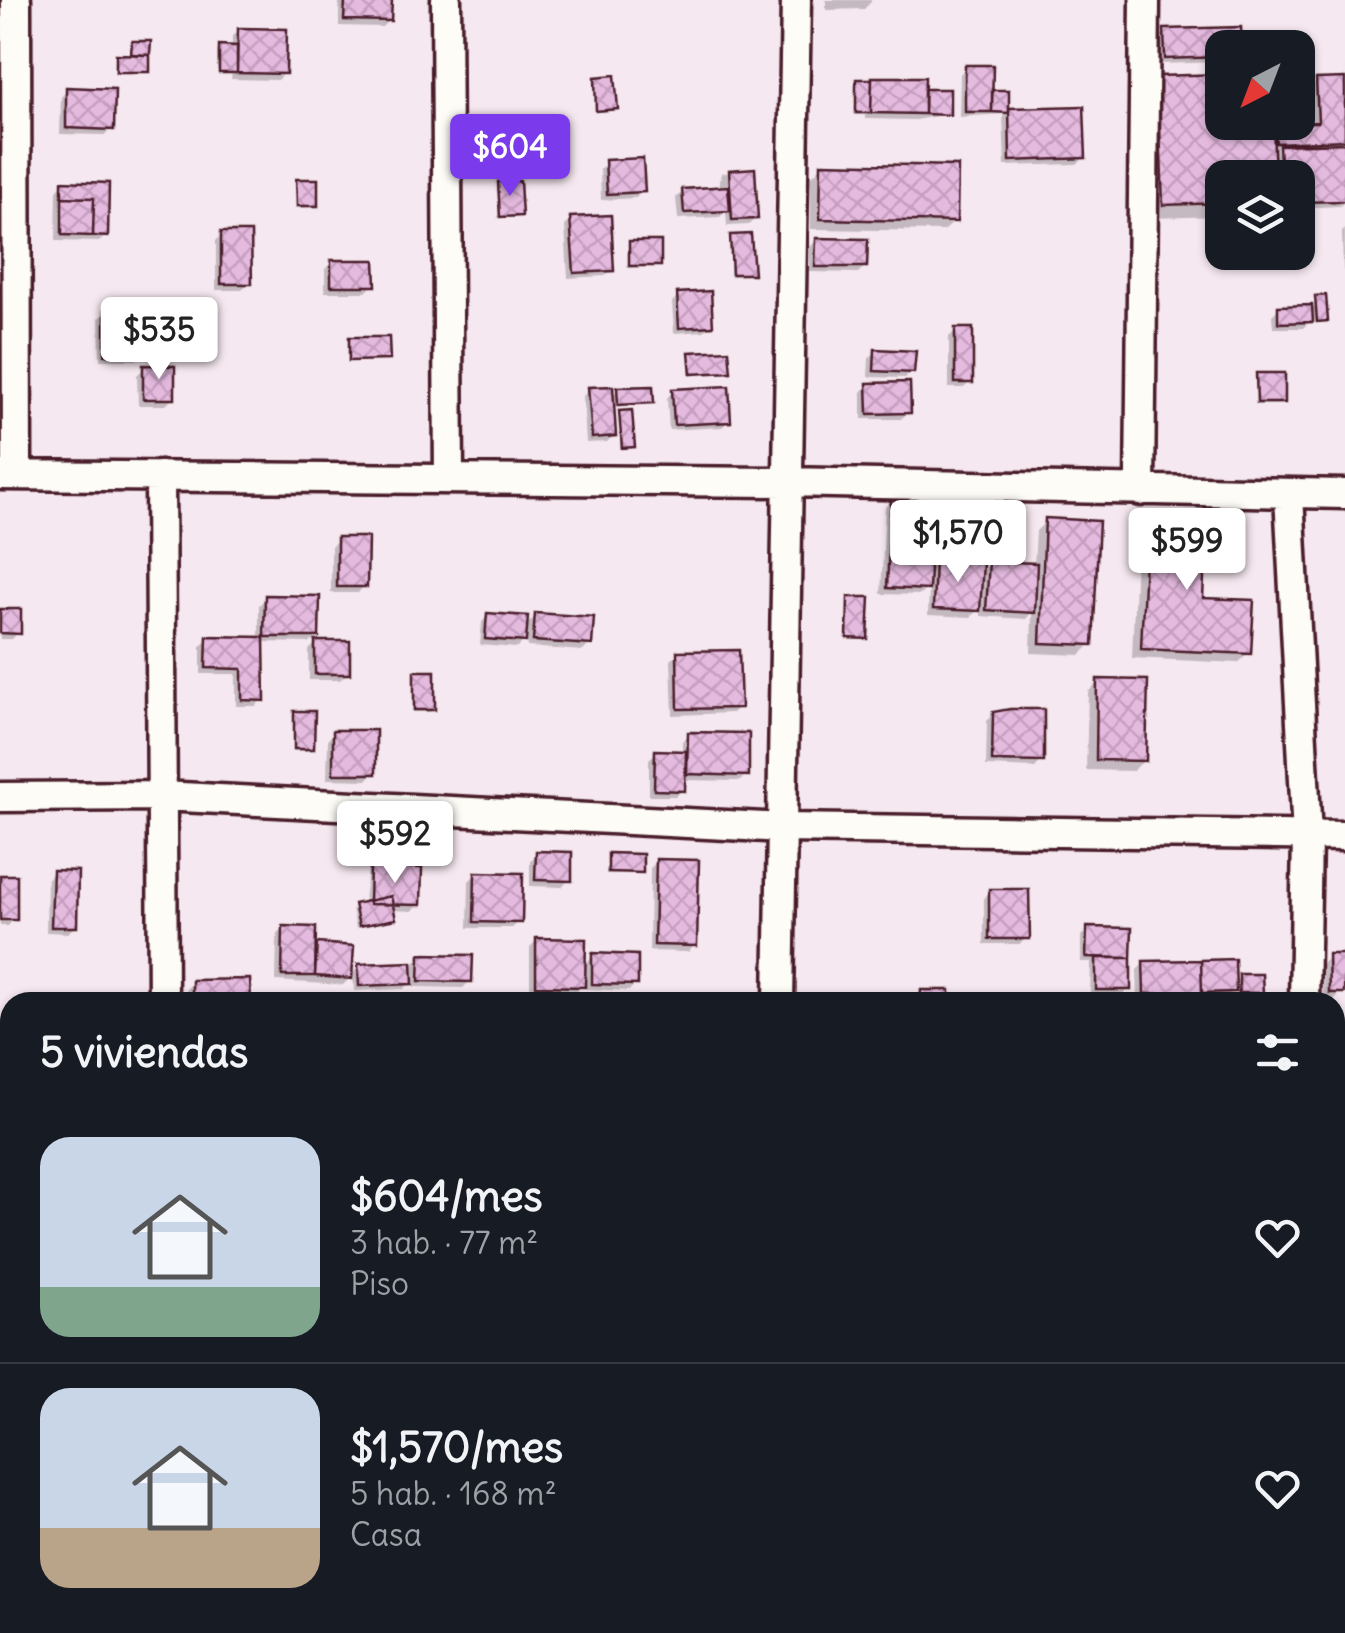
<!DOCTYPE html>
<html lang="es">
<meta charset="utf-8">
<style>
:root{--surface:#171b24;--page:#242831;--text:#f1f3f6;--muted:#9ea1a6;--line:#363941;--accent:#7c3aed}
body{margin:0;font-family:Delius,sans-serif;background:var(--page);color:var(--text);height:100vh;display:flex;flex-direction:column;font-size:38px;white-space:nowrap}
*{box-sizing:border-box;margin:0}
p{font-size:32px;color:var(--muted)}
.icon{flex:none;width:55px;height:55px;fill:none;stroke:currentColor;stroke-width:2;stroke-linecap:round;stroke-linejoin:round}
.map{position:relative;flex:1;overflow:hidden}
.drawer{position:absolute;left:0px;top:992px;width:1345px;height:642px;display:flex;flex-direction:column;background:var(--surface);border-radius:30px 30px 0 0;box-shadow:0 2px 8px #0004}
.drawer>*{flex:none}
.needle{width:65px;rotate:222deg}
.fabs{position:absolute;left:1205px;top:30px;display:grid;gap:20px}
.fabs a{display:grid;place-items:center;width:110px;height:110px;border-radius:20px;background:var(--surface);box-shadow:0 2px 8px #0004;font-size:50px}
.price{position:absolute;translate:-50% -85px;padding:0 22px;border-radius:10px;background:#fff;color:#222;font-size:32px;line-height:65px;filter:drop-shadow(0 2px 5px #0008)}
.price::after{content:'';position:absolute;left:50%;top:60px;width:30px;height:22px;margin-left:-15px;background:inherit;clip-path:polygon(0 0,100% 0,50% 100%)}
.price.selected{background:var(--accent);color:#fff}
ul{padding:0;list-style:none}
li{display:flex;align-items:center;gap:30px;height:250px;padding:0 40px}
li+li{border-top:2px solid var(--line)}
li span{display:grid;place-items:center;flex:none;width:280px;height:200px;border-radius:30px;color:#555}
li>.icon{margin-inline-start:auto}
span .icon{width:120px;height:120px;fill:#fffc;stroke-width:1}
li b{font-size:42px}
h2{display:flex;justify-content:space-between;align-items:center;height:120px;padding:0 40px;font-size:42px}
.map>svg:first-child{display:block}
.shadow{fill:#0003;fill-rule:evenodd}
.building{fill:url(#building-cross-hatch);stroke:#4a1f2b;stroke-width:2.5}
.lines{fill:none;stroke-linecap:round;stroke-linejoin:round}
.street-casing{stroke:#4a1f2b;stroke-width:35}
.street{stroke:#fdfcf7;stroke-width:28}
</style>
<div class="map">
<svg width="1345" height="1633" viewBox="0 0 1345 1633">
<defs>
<pattern id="building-cross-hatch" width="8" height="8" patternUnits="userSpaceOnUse" patternTransform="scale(2.5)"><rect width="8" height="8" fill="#e5badf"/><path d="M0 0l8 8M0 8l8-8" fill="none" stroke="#c69fc0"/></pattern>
</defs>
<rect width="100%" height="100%" fill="#f6e8f0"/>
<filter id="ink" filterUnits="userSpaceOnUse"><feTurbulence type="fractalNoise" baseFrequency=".01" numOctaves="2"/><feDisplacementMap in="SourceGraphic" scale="20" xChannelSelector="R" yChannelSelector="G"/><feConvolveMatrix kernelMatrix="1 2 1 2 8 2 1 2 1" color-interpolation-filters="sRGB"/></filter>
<g filter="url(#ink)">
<path class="shadow" d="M339,0H389V20L382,27L339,26Z
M826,0H871V2L864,9L826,10Z
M239,30L284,73L277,80L231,79L232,71L217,70V51L232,48V37Z
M1165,32L1222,48V62L1159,64L1158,39Z
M133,43H148V71L114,73L115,59L130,57Z
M1345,64L1344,139L1338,146L1345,167V201L1340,206L1298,208V178H1222V216L1150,218L1145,93L1159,78L1222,76V122L1271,131L1276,126L1312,124L1310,88L1317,81L1345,80Z
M966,67L990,93H1006V114L1010,110L1084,157L1077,164L1005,166L1003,114L959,117L960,74Z
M596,79L615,108L612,111L595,112Z
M857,82L922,92L947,114L915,120L865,119V115H854Z
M67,90L111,129L105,135L60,134L61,97Z
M503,132L545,159L538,166L495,163L496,139Z
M606,163L642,191L636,198L601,200L600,169Z
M822,166L955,221L944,231L811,229V177Z
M752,171L755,218L749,225L727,226L726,211L720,217L678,219L676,198L683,191L719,189L721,173Z
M298,182L315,205L313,207L295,208Z
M63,184L106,236L99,242L56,241L57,190Z
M499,184L519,215L516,218H498Z
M571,220L611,270L605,276L568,278L565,226Z
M1345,229V270H1343L1342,232Z
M222,234L249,283L242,290H216V241Z
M731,238L751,273L748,275L730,276Z
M817,240L865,266L858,273L810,272V247Z
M630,244L659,265L628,268Z
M332,262L373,285L366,292H325V269Z
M678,296L710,325L704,331L674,333L672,302Z
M1316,298L1323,322L1315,323L1314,317L1303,328H1273L1272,315L1279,308H1314Z
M106,311L143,354L136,360H100L99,318Z
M956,330L970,382L964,388H949V337Z
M350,339L387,359L347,362Z
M876,352L912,372L905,378L868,377L869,358Z
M690,354L728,371L689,376Z
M144,368L173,398L166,405H138L137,375Z
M1257,376L1283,402L1280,405H1256Z
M868,385L908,412L901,419H862V392Z
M590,389L611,397L618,390L651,402L612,407L614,435L607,442L586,443L583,396Z
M673,391L729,421L722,427L669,430L667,398Z
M621,414L632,446L629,448L620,449Z
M892,500L928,571L936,563L980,574L990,564L1034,566L1036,531L1046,521L1091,644L1080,655L1031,653L1032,612L1026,619L981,616V607L971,617L928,615L929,587L920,595L881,594L885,507Z
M1148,515L1200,600L1249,653L1238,663L1132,658L1137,526Z
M338,540L364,586L358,593H331V546Z
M266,598L317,636L310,643L262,642V700L256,706H236V674H201V646L208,639H259V605Z
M849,599L866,638L863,640L845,639Z
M0,611L18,633L12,639H0Z
M488,616L525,626L536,616L590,644L583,651L527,647L528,637L517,648L480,645L482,622Z
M316,643L347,673L340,680H309V650Z
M678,654L738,707L732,713L673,715L671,660Z
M415,673L433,709L430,712H412Z
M1098,682L1144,760L1133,771L1086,770L1088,692Z
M295,714L312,748L309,751H293Z
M994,714L1041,761L1035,768L986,766L987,721Z
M334,733L373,773L367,780L327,779L328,739Z
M689,735L746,775L740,781L683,780V790L676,796H649V759L656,753H682V741Z
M371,847L419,904L412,911L392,910L391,920L356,928L352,909L363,907Z
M537,854L569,880L562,887L530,886V861Z
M609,855L640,872L606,874Z
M657,862L695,945L688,952L649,951L650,868Z
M54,872L75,926L68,933L46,932L47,879Z
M476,874L519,922L512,928H468L469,881Z
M0,877L14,919L8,926H0Z
M990,891L1027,938L1020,944H984V898Z
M284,928L313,946L352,948L350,976L359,967L413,964L421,956L470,981L463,988L414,987V979L404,989L354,991L353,975L343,985L276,981L277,935Z
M1088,929L1129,930L1128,989L1122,996L1090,995L1091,962H1081V936Z
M537,940L583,966L593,956L635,984L629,991L586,989V983L576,992L530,991V947Z
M1329,957H1345V982L1335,999H1323L1322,964Z
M1144,963L1233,984L1240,977L1260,992L1254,998H1260V1002L1138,1000L1137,970ZM1237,987L1238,998H1226Z
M248,982V1002H186V989L193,983Z
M0,1042H10L6,1094H0Z
M0,1189H10V1298H0Z
M1335,1336H1345V1481H1335Z
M1339,1594L1345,1595V1633H1319L1320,1625H1335Z
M669,1625H702V1633H669Z
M829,1625H850V1633H828Z
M948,1625H991V1628L987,1633H948Z
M1226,1625H1247V1633H1226Z"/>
<path class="building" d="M345,0H392L391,21L344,20Z
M1241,27L1242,48H1222V57L1165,59L1164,29Z
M238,28L287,29L286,74L237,73Z
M132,41H151L150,55L131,54Z
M219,45L237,46V73H219Z
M116,54L150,55V72H116Z
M965,65H993L992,112H965Z
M1222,74V122H1273L1275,178H1222V203L1163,205L1158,76Z
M615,75L618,109L596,111L595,77Z
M872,77H925L924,114L871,113Z
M1345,78V140L1276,143L1275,123L1318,122L1316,79Z
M856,79H872L871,113H856Z
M66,87L115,89L114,130L66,128Z
M924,89H950V115L924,114Z
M992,90H1009V113L992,112Z
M1084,106L1086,158L1010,161L1009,108Z
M502,130L549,132L548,160L501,157Z
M1345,143V201L1298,202V178H1281L1279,145Z
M643,158L645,192L607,194L605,160Z
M821,163L958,166L957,222L820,219Z
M755,168L758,219L732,220L729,170Z
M296,179H318V206H297Z
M62,181L109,183L108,237L93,236L94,198L62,197Z
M520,181L522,216L500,217L498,182Z
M728,186L730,211L684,213L682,189Z
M62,197L94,198L93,236L62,235Z
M611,215L614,271L574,273L570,217Z
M221,232H251L252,284H221Z
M751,234L754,274H732L730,235Z
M816,238L868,239L867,267H815Z
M629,241H661V266H629Z
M331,260H375L376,286H331Z
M711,291L713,326L679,328L677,293Z
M1326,295L1328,321L1317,322L1315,296Z
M1312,305L1313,322L1278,323V306Z
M105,308H145V355H105Z
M955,328H973V383H955Z
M349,337H389L390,360L349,361Z
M875,349L916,351L914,373L874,371Z
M729,350L731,372L691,374L689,352Z
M143,365L175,366V399H143Z
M1256,373H1285V403H1257Z
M910,382L911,413L868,414L867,383Z
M613,386L616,436L592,438L588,387Z
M653,386L654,403L618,405L617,387Z
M729,386L731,422L674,425L672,389Z
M632,410L635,447L622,448L619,411Z
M891,497L933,500L929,590L887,588Z
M1147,513L1207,515L1203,598L1254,600L1251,654L1141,649Z
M1045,518L1099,521L1093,645L1040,643Z
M337,537H368L367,587H337Z
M935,560L983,562L980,611L933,609Z
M989,561L1037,563L1035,613L986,610Z
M265,595L320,596L319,637H264Z
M848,597H870L868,639L847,638Z
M0,609H21V634L0,633Z
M487,613L528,616L526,642L485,639Z
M535,613L594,617L592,645L533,641Z
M207,636L264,637L265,701L242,700V669L206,668Z
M315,641H350V674H315Z
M739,650L741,708L678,709L677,651Z
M414,671H435V710H414Z
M1097,679L1148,680L1146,761L1096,760Z
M1010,709H1044V762L992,761L993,712Z
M294,711H315L314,749H294Z
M333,730H376V774H333Z
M688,732L749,733V776L687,774Z
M655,750L686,751L685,791L654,790Z
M370,844H390V867L370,866Z
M536,851L572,852V881L535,880Z
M608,853L643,854V873L608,872Z
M656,859L699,860L697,946L654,945Z
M370,866L422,868L421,905L369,904Z
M53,870L78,871L77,927H51Z
M475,872L523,873L522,923L474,922Z
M0,875H17V920H0Z
M989,889H1029L1030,939H989Z
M391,896L396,919L359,926L354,904Z
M283,926L316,927L315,976H282Z
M1087,927L1132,928L1131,958L1086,957Z
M536,938L586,939L585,987L536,986Z
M317,943L354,946L352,979L315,976Z
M592,953L638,955V985L592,984Z
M420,954L473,955L472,982L419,981Z
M1328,954H1345L1344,993H1329Z
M1096,958H1131V990H1096Z
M1235,959L1236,992L1202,993L1201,960Z
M1201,960L1202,993L1144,994L1143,961Z
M412,962L413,984L359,986L358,964Z
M1239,974H1262L1263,993H1239Z
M250,979L251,1002H192V980Z
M921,990H950V1002H920Z
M1202,996H1262V1002H1203Z
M0,1039H10V1088H0Z
M0,1186L10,1187V1288H0Z
M1335,1333H1345V1476L1335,1475Z
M0,1375H10V1422H0Z"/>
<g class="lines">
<g class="street-casing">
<path id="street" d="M16,0L17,475
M446,0L449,479
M0,475L787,482L1345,494
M160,476L163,1002
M1140,491L1145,0
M1289,495L1307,837L1304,1002
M0,797L162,796L784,828L1345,836
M779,1002L796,0
M0,1133H10
M1335,1152H1345
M0,1516H10
M1335,1527H1345
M428,1625V1633
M1121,1633V1625"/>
</g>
<use href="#street" class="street"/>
</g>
</g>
</svg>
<div class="fabs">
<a><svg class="needle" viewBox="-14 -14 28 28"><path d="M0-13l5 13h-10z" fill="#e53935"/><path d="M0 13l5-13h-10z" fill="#9ea1a6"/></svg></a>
<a><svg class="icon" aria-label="layers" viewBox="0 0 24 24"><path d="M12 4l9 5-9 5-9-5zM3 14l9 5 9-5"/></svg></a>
</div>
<b class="price selected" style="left:510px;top:199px">$604</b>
<b class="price" style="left:159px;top:382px">$535</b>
<b class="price" style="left:958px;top:585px">$1,570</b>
<b class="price" style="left:1187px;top:593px">$599</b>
<b class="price" style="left:395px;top:886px">$592</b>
<section class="drawer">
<h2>5 viviendas<svg class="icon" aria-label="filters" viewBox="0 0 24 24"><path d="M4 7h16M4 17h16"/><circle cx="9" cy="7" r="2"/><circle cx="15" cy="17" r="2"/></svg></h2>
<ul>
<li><span style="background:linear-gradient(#c9d6e8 75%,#7fa58c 0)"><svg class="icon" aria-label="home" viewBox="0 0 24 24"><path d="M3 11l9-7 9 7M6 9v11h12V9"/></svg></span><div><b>$604/mes</b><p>3 hab. · 77 m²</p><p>Piso</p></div><svg class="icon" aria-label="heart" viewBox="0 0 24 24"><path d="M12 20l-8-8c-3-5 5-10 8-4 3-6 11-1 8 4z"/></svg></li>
<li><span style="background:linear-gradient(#c9d6e8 70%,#b9a48a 0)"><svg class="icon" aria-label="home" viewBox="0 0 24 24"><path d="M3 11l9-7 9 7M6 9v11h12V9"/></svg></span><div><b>$1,570/mes</b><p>5 hab. · 168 m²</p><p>Casa</p></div><svg class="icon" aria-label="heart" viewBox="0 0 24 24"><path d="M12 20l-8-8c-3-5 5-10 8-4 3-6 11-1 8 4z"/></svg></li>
</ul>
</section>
</div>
